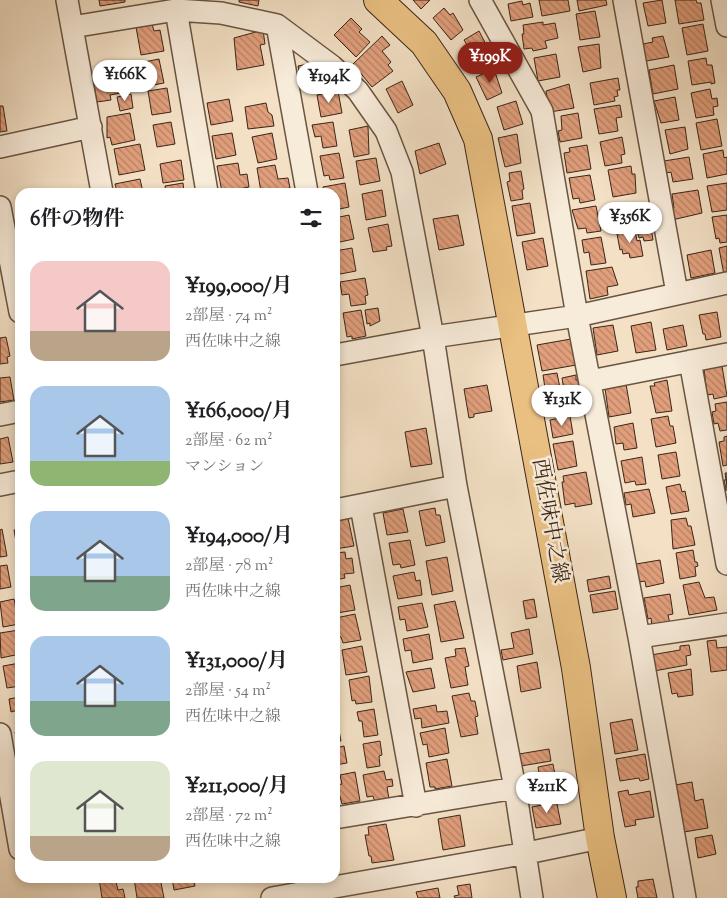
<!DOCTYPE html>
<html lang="ja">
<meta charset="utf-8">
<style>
:root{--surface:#fff;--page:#f2f2f2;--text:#202124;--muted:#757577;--accent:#8f2418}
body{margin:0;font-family:"Sorts Mill Goudy","Noto Serif JP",serif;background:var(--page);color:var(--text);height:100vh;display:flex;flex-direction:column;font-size:19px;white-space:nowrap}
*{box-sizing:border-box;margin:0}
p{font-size:16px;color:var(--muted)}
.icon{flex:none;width:28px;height:28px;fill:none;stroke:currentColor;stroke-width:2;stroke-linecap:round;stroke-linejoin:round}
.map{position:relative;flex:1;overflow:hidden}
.details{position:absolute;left:15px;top:188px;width:325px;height:695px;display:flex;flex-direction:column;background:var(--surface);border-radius:15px;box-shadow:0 2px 8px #0003}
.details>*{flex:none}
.price{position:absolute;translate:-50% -42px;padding:0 11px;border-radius:18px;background:#fff;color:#222;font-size:16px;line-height:32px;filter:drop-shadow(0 1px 2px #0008)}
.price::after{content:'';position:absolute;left:50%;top:30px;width:15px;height:11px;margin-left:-8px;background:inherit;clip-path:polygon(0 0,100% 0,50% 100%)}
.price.selected{background:var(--accent);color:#fff}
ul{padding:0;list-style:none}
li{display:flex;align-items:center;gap:15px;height:125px;padding:0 15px}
li span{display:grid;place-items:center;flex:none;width:140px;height:100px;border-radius:15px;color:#555}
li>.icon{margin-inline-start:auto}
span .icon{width:60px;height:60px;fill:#fffc;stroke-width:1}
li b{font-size:21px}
h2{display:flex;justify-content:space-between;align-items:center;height:60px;padding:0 15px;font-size:21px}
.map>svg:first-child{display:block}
.building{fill:url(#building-back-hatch);stroke:#3b2517}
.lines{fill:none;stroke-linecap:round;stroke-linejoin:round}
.minor-casing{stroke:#695442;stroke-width:24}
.major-casing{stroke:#3b2517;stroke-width:30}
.minor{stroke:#f7ebd9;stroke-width:21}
.major{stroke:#eac082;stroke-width:28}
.labels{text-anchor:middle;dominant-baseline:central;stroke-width:5;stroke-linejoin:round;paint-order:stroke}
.street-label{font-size:21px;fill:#3b2517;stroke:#f7ebd9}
</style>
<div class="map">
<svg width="727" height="898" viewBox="0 0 727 898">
<defs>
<pattern id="building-back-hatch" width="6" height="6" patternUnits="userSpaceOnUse" patternTransform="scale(1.25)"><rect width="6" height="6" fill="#e19f7c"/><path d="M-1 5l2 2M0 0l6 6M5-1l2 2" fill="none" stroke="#b88165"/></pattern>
</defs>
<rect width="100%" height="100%" fill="#f3e0c5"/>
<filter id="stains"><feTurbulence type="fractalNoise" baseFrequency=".004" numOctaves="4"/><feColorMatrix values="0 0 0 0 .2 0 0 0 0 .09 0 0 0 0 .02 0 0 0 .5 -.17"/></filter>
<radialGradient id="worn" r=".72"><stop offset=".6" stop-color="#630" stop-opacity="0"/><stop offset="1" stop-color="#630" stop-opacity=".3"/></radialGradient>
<path class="building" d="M99,0H125V2L100,6Z
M239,0H259L258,6L239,2Z
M413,0H430L421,9Z
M539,0H568L570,11L542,16Z
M577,0H606L607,5L579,11Z
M662,0L666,23L648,26L643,3Z
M675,0H696L697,3H701L704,20L679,24Z
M522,1L523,5L530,3L533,17L511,21L508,4Z
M444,8L450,15L453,13L463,30L451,40L433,18Z
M595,11L600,37L580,40L576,14Z
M351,18L362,29L359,32L370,42L356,57L334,35Z
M543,22V25L555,23L558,38L545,41L547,48L533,51L532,48L524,49L522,34H524L523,25Z
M152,24L154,31L160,30L164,51L141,55L136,27Z
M703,24L708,51L687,55L682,28Z
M263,30L265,44L260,45L264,65L237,70L234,38Z
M479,31L490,52L476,60L464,40Z
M382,36L390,45L382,51L391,62L388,65L393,71L372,87L353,64Z
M663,36L669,57L646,61L643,44L653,42L652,38Z
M599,44L601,68L583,72L578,47Z
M556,54L560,77L538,81L534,58Z
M706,58L707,65H712L715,83L711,84V82L692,85L688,61Z
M159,59L164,83L148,86L144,62Z
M319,62L322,78H319L320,86L302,89L301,82L304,81L303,76L300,77L298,66Z
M674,65L678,89L653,94L649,70Z
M494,69L502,93L487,100L476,77Z
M618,78L620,90H617L618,96L614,97L615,101L594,105L590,83Z
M125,80L127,92L110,95L111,100L97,102L94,85Z
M402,81L413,105L398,113L386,89Z
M569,84L574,108L550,112L546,91Z
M167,88L171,112L152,115L148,91Z
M710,89L712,99L717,98L718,106L713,107L714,115L696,118L691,93Z
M338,91L342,113L321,117L317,95Z
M131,94L133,108L120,111L117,97Z
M675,97L679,120L661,123L654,101Z
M229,99L233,121L211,125L207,103Z
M516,101L523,124L504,130L497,107Z
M266,103L268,112L272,115L274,126L248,129L245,107Z
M620,105L622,117L616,118L618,131L599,134L594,109Z
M0,106H3L7,131L0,132Z
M130,113L135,140L112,145L110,137L107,138V117Z
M578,113L582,138L560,142L558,131L562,130L561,116Z
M717,119L722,146L701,150L696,123Z
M171,122L175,144L157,147L153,125Z
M333,122L337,146L323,148L321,136L315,137L312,125Z
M368,126L369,154L354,157L349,130Z
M685,127L688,149L670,154L665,130Z
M232,133L236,155L216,159L212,136Z
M272,133L277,159L258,163L252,137Z
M517,134L521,163L505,167L498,138Z
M622,137L625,154L621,155L622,163L605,166L600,142Z
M439,143L446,164L420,174L415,151Z
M140,144L145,170L119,175L114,149Z
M587,145L591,169L567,173L564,153L570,152L569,148Z
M723,150L724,158L727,157V174L707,178L703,154Z
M339,153L344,178L330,180L329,175L324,176L320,156Z
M689,157L693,179L673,182L671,172L666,173L664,161Z
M376,158L380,181L360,185L356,161Z
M181,160L184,180L163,183L160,164Z
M238,163L240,175L247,174L249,187L222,192L217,166Z
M275,165L278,179L288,178L290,188L261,192L257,168Z
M631,166L632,174H635L636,193L613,197L608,170Z
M521,171L524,189L522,190L523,199L511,201L507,182L510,181L509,173Z
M590,175L595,200L580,203L579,198L573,199L569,178Z
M140,179L143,192H117L115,184Z
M183,183L184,192H188H166L165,186Z
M345,183L349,207L335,210V192H324L323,187Z
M727,183V210L712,212L707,186Z
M382,190L386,216L366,220L362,194Z
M698,190L702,213L672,220L670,209L674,208L672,194Z
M530,203L535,233L517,236L512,206Z
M596,206L601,231L587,233L586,228L578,229L572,210Z
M349,215L354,239L335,243V218Z
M458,215L464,245L439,250L433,219Z
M727,215V242L720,243L719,238L716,239L712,217Z
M388,224L392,246L386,247L387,250L373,252L368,228Z
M651,227L653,240L644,241L643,237L639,238L637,230Z
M635,230L637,241L640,240L643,256L630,258L629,253L623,254L622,249L620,250L617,234Z
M601,237L606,263L591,265L589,252L584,253L582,240Z
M543,238L548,266L527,270L522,242Z
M727,246V275H724L719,248Z
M352,248L356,271L335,275V251Z
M711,250L715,273L691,278L687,255Z
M612,267L618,285L607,287L608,295L590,299L586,271Z
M365,278L368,295L365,296L366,304L351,306L349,294L342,295L340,282Z
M378,308L380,321L370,326V323L367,324L365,310Z
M361,310L366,336L352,339V336L347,337L343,313Z
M717,312L721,337L706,340L705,334H703L699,315Z
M651,322L656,350L636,353L631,326Z
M613,325L618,351L597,355L593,328Z
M683,325L687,346L667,350L663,329Z
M6,337L10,356L7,357L8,363L0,364V338Z
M571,339L576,365L542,371L537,345Z
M722,366L727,396L714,399L713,394L707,395L704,369Z
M557,373L562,398L547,401L543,375Z
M576,375V380H579L583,399L566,402L562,378Z
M10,377L14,400L0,402V378Z
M667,380L672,411L656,413L650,386H655L654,383Z
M626,384L631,413L609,417L605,388Z
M487,385L492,411L474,414V417L469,418L464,389Z
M727,402V430L720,431L718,423L714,424L712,412L716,411L715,404Z
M570,416L573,434L553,438L550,420Z
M668,416L670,426H673L676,443L656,447L651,419Z
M633,423L637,448L624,450L623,443L616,444L614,427Z
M426,428L432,464L411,467L405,432Z
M727,436V465L723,466L719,442L724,441V437Z
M8,437L13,462L0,464V439Z
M573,441L577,466L558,470L553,444Z
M676,452L680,476L662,479L658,455Z
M642,457L646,484L636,485L635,481L625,483L621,461Z
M586,472L592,504L575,507V503L565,505L562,482H564L563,476Z
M725,473H727L726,491L724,480H726Z
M680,484L682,492L685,491L689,511L671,514L666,487Z
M649,489L655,513L633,517L631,504L626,505L624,493Z
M435,508L436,515H440L445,542L426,546L419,511Z
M403,509L408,532L387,535L383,513Z
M20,511V524L19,525L16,512Z
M348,518L354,546L335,549V520Z
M686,518L688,526H691L695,545L673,549L671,520Z
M2,529L7,556L0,557V530Z
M20,529V553H18L14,530Z
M410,540L415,565L401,568L400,564L393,565L389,543Z
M693,550L695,562H697L698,566L695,567L696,576L680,579L676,553Z
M345,552L346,559L352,558L354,573L344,574L345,578L335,580V553Z
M447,557L453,591L432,595L426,561Z
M660,560L664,583L646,587L645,581L639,582L636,564Z
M7,565L11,587L0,589V566Z
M414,572L416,581L420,580L422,595L398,599L393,576Z
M609,576L611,588L589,592L587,580Z
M699,582L705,598L714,597L717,610L689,615L683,585Z
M350,585L355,610L337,613L335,588Z
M615,591L618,609L593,613L590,595Z
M670,594L673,614L668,615L670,624L652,627L651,618L648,619L644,598Z
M14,599L19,624L3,627L0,602Z
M534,599L537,617L526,619L523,601Z
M455,601L464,638L441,642L434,605Z
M422,603L428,627L407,631L405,619L400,620L398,607Z
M355,614L361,640L343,643L341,637H339L336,618Z
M529,629L533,654L503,660L501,650L514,648L511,633Z
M19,630L20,654L1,658L0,633Z
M429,634L433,659L413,663L411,650L405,651L403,639Z
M716,640L717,648L727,647V670L711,672L707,641Z
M689,645L691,655L686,656L687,665L654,671L651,655L680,650V646Z
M362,646L367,672L346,675L342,650Z
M465,648L469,666L465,667L468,685L451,688L445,658L456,656L455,649Z
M537,662L541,688L521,692L517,666Z
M20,663V686L7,688L3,666Z
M431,668L435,688L413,692L406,672Z
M691,669L693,695L678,697L677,693L672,694L668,673Z
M369,676L372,702L356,704L355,700L352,701L349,680Z
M469,693L471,701H475L478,716L475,717L478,734L461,737L452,696Z
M20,697V723L18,710L11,712L9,699Z
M436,705L437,712L447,711L449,723L422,728L421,718L415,719L413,709Z
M374,709L378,735L364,737L362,721H359L357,712Z
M632,719L638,750L615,754L610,723Z
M335,720H337L341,741L335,742Z
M445,728L449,753L429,757L427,744L423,745L420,733Z
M20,731V753H19L15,732Z
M380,741L382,755L379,756L380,766L367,768L363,744Z
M344,746L347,763L335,765V748Z
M549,749L551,761L521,766L519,754Z
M645,754L649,779L640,781L639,778L620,781L616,759Z
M447,759L452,786L435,789V787H430L426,763Z
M553,764L558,791L533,795L532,775L539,773L538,767Z
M384,771L386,780L392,779L393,786L387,787L389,799L375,802L373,796L367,797L363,775Z
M355,772L360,801L342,804L337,785L342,784L340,775Z
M692,782L695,801L703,799L708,828L684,832L675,785Z
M628,790L629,795L650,791L654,817L635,820L636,825L625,827L618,792Z
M556,799L561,824L536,828L532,807L542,805L541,802Z
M460,815L465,846L443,850L438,819Z
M386,824L394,860L372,863L371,856H369L365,835H369L368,827Z
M712,835L716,854L698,858L695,838Z
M99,878H115L118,890L123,889L125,898H102Z
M134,878H160L164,898H137Z
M172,878H193L195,886L174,890Z
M653,879L657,898H638L636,887H638V881Z
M470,884L472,898H455L454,896L459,895L457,886Z
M438,888L440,898H418L416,892Z"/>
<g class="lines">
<g class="minor-casing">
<path id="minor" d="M67,0L102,192
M480,0L542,111L577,316L639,637L685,898
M624,0L677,293
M722,0L727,26
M176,10L207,192
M277,25L307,192
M72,27L176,10L221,13L277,25L332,66L358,91L386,131L402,172L433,337L456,486L515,788L532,898
M0,147L91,127
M0,207L20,312
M335,355L433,337L577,316L727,283
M690,361L727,564
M590,381L727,354
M0,415L20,411
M0,485L20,481
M361,506L416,806
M335,510L456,486
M639,637L727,624
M0,734L20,849
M335,818L515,788
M272,898L527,853L600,838"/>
</g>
<g class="major-casing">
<path id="major" d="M378,0L424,43L457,91L478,139L576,668L600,838L612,898"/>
</g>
<use href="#minor" class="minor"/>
<use href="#major" class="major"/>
</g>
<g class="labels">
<g class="street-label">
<text transform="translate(549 521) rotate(80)">西佐味中之線</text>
</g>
</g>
<rect width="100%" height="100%" filter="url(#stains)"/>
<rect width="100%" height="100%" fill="url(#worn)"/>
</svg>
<b class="price selected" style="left:490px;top:84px">¥199K</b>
<b class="price" style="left:125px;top:102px">¥166K</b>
<b class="price" style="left:329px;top:104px">¥194K</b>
<b class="price" style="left:630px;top:244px">¥356K</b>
<b class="price" style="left:562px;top:427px">¥131K</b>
<b class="price" style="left:547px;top:814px">¥211K</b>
<section class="details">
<h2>6件の物件<svg class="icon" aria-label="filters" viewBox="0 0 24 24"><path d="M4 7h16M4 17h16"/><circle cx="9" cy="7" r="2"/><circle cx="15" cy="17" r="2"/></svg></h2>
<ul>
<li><span style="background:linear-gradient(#f6c9c9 70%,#b9a48a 0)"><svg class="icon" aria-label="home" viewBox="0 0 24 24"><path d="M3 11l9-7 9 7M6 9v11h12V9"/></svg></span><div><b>¥199,000/月</b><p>2部屋 · 74 m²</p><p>西佐味中之線</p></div></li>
<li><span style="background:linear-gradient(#a9c7e8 75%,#8fb573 0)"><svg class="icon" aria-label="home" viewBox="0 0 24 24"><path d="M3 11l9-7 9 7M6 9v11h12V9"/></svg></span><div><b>¥166,000/月</b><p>2部屋 · 62 m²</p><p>マンション</p></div></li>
<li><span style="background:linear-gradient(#a9c7e8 65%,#7fa58c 0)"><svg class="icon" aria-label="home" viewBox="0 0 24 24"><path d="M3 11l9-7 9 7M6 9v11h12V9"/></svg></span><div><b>¥194,000/月</b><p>2部屋 · 78 m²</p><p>西佐味中之線</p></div></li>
<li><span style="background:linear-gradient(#a9c7e8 65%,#7fa58c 0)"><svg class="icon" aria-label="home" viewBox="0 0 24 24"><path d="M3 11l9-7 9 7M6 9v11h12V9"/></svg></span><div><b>¥131,000/月</b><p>2部屋 · 54 m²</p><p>西佐味中之線</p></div></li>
<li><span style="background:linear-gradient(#dfe7d0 75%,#b9a48a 0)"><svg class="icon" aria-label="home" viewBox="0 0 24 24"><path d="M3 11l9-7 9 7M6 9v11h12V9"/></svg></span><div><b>¥211,000/月</b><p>2部屋 · 72 m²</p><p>西佐味中之線</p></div></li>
</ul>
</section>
</div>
